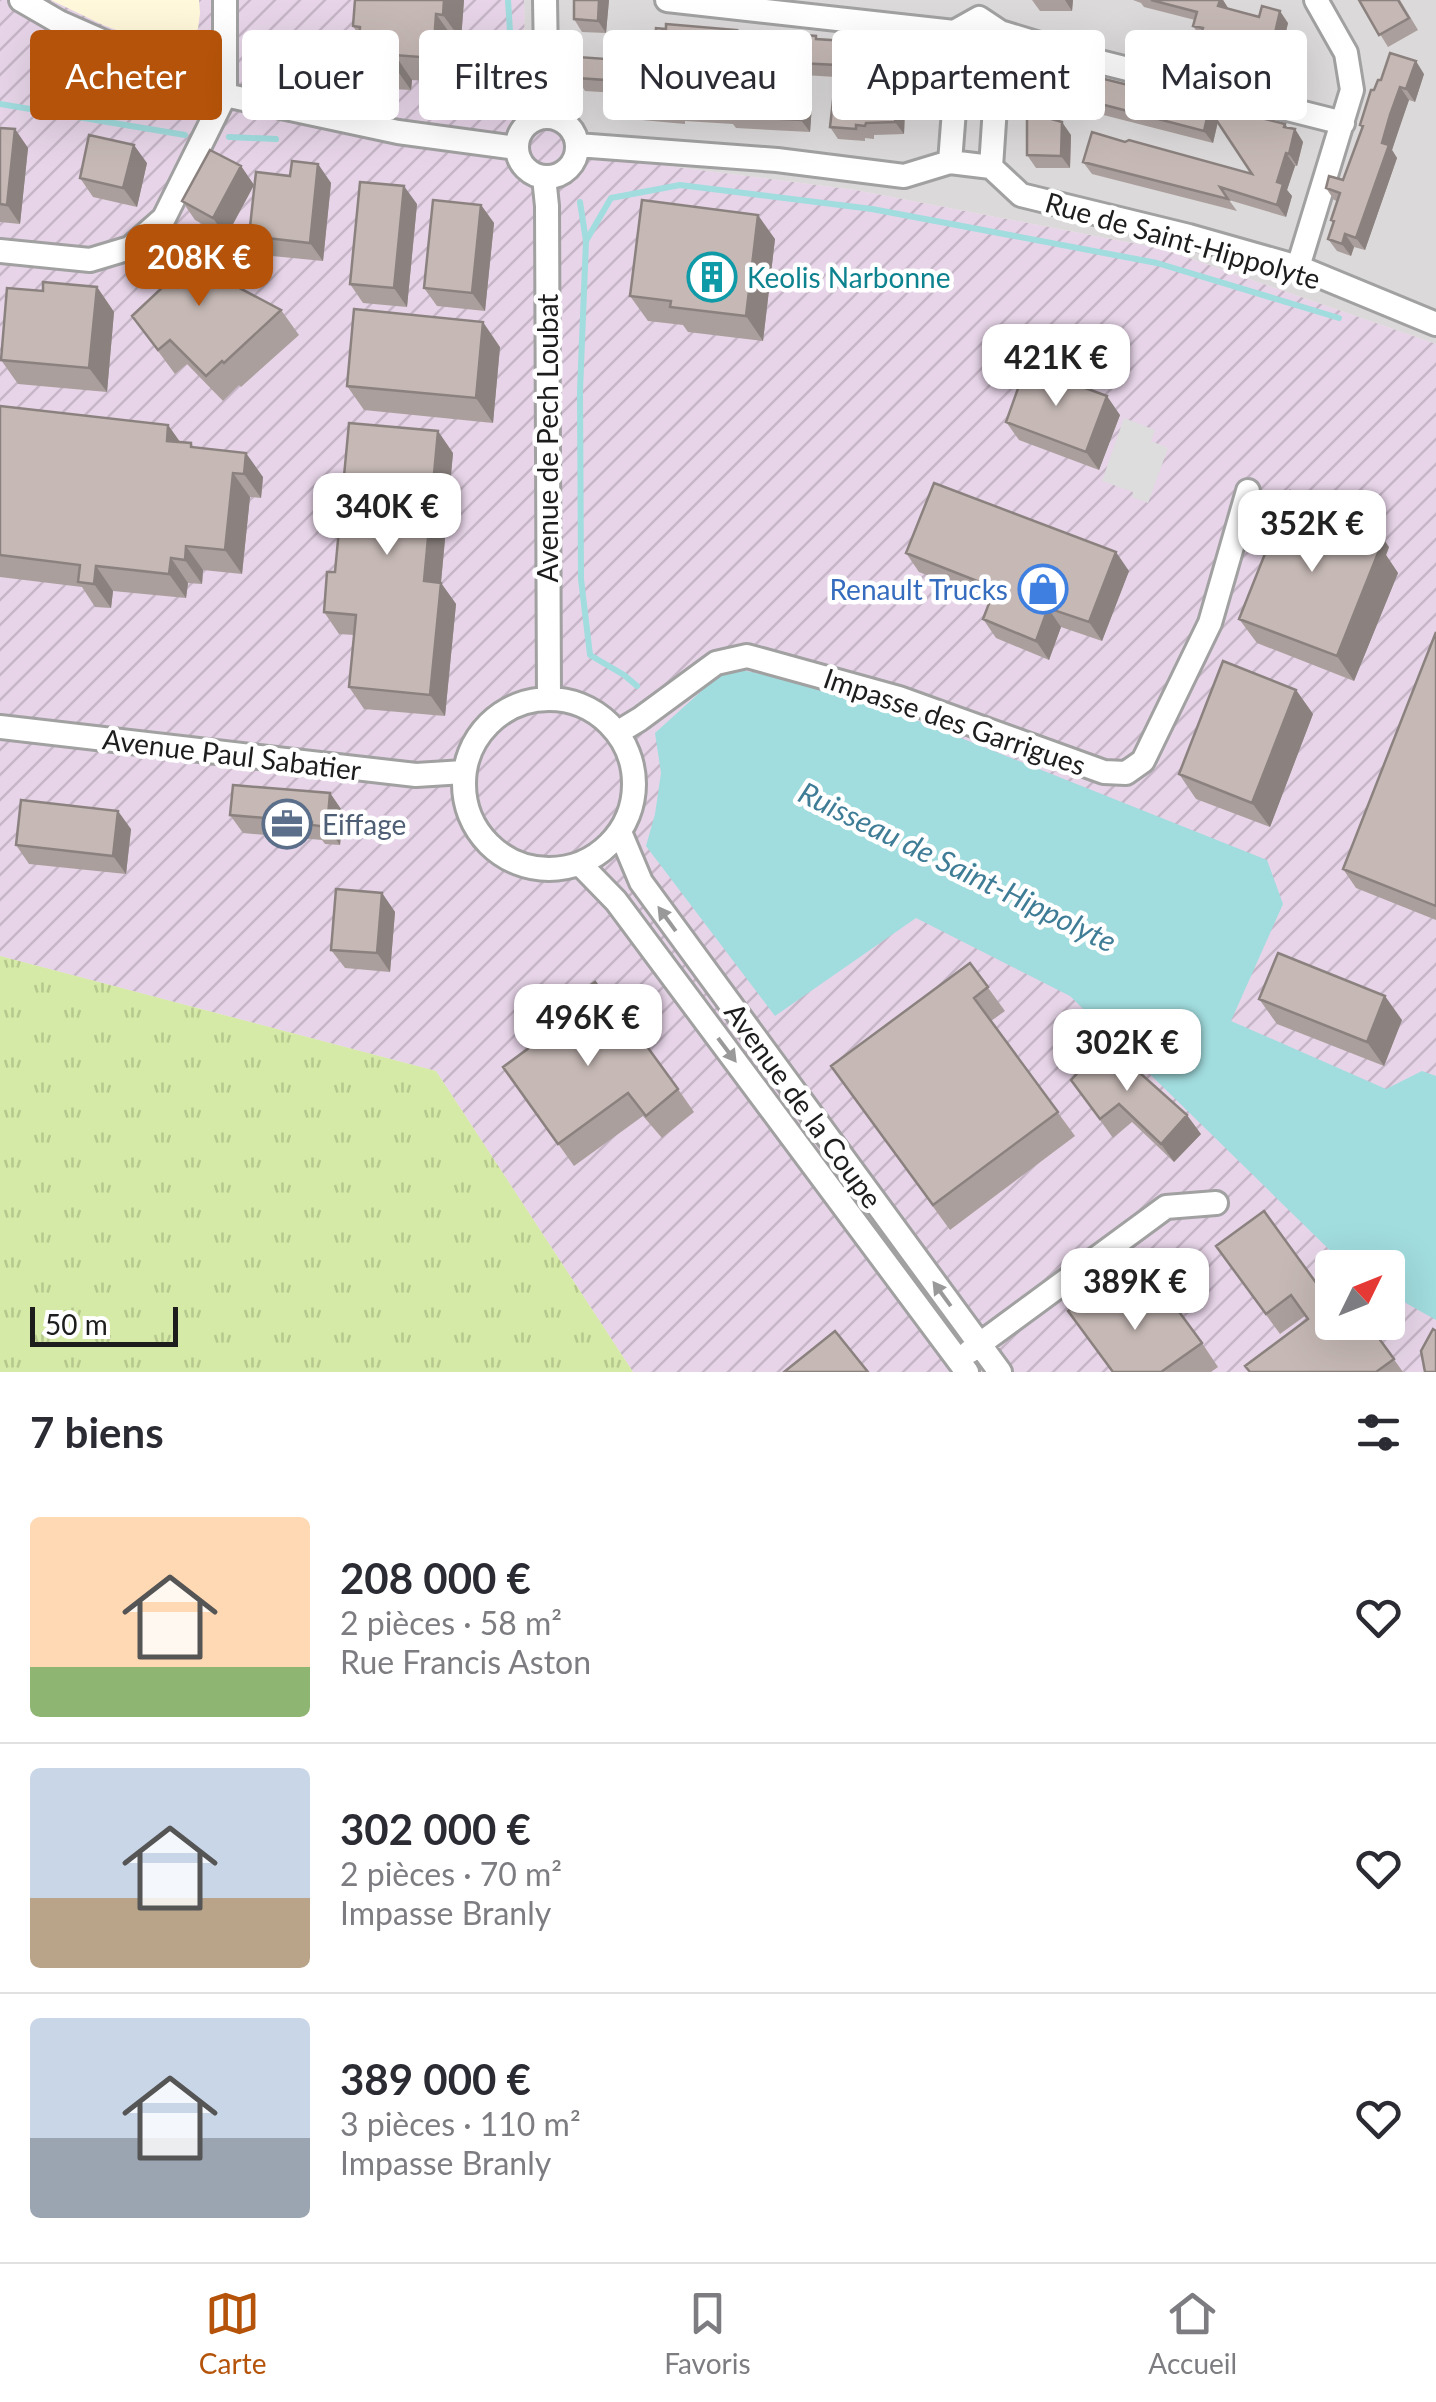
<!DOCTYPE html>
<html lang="fr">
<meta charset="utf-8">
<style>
:root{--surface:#fff;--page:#f7f7f7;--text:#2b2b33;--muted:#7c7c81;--line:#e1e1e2;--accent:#b45309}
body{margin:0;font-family:Lato,sans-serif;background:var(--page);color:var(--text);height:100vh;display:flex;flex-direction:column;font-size:38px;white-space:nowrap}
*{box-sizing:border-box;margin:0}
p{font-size:32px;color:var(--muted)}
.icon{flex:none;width:55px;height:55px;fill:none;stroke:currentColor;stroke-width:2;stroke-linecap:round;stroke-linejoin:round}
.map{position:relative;height:1372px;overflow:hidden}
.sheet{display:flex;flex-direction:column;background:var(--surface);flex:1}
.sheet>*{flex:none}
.guide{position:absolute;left:30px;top:30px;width:1378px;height:90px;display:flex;gap:20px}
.needle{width:65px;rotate:47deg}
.tools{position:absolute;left:1315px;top:1250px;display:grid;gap:20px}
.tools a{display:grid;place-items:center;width:90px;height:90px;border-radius:10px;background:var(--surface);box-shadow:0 10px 40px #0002;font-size:50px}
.scale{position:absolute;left:30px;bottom:25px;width:148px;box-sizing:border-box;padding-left:10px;border:5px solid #1d1d1d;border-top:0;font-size:28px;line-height:35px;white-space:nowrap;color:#1d1d1d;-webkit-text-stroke:8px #fff;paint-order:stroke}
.price{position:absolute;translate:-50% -85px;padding:0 22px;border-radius:20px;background:#fff;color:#222;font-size:32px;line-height:65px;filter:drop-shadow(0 2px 5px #0008)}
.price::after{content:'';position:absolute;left:50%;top:60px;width:30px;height:22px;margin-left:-15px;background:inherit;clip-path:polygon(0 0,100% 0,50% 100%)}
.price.active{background:var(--accent);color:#fff}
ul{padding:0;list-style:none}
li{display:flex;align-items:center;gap:30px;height:250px;padding:0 30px}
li+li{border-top:2px solid var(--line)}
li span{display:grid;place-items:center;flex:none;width:280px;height:200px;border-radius:10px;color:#555}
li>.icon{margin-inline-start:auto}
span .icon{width:120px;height:120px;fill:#fffc;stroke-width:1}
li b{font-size:42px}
h2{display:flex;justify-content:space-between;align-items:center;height:120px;padding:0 30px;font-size:42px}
.tag{padding:0 35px;border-radius:10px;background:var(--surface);box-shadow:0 10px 40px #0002;font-size:35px;line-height:90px}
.tag.active{background:var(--accent);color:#fff}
.dock{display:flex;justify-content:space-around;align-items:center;height:140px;border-top:2px solid var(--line);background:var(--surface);font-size:28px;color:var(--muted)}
.dock a{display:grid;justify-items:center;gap:5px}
.dock .active{color:var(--accent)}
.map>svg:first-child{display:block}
.residential{fill:#dbd9da}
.industrial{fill:url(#industrial-furrows);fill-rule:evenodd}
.education{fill:#fff8da}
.grass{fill:url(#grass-tufts)}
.parking{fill:#ddd}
.water{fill:#a1dcde}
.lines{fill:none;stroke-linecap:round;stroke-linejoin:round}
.stream{stroke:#a1dcde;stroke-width:6}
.street-casing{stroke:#a1a1a1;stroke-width:28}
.street{stroke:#fff;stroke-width:22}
.wall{fill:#aa9f9c}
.shaded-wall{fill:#8b827f}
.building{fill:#c6b9b5;stroke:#8b827f;stroke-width:2.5}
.oneway{fill:#999}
.labels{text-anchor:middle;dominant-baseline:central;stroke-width:9;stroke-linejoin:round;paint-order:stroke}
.street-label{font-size:28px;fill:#1d1d1d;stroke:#fff}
.culture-label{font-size:28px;fill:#0d838f;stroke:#fff;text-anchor:start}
.shop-label{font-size:28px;fill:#366cbe;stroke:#fff;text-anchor:end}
.service-label{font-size:28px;fill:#4e5e75;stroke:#fff;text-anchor:start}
.water-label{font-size:30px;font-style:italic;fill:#3f7c96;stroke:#fff}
</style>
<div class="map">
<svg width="1436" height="1372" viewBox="0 0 1436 1372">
<defs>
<pattern id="industrial-furrows" width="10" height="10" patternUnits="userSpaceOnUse" patternTransform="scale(2.5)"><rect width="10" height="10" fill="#e7d4e8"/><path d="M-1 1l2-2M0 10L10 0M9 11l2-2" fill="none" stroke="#c6b6c7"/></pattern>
<pattern id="grass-tufts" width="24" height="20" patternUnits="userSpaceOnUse" patternTransform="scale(2.5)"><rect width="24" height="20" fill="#d5eaa6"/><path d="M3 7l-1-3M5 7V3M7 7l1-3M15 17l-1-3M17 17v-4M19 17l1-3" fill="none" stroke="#b6c88e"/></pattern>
</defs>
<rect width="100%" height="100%" fill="#eee8e2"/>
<path class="residential" d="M524,0H1436V344L1163,249L855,190L589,156L526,102Z"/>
<path class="industrial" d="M0,0H524L526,102L589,156L855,190L1163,249L1436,344V1372H633L436,1071L0,956ZM1332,1268H1388V1322H1332Z"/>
<path class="education" d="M51,0H199L200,13L198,29L183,46L165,48L103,25Z"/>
<path class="grass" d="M0,956L436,1071L633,1372H0Z"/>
<path class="parking" d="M1124,418L1155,430L1151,441L1168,448L1148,503L1132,497L1133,492L1102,481Z"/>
<path class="water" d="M728,667L846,692L1267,860L1283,904L1231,1021L1386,1089L1422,1071L1436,1076V1320L1388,1293V1268L1347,1267L1070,996L916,918L775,1016L646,846L655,814L661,773L655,733Z"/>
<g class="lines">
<path class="stream" d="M508,102L511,47L508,0
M0,104L185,135
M229,137L276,139
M580,202L586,241L580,391L581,579L590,655L624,675L637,686
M586,241L611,198L680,185L872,209L1157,263L1339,318"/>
<g class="street-casing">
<path id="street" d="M21,0L59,22L225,95L398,132L517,148
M545,0L547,117
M667,0L954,32
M1000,32L1092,60L1343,123
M517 147a30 30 0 1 1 60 0a30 30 0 1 1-60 0Z
M577,145L777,160L904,176L950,162L991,167L1021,195L1189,236L1298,267L1436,324
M950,162L958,59L954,32L979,18L1000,32L991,167
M544,177L547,206L549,699
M0,251L90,260L130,248L164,218L225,95V0
M1298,267L1352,90L1346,53L1316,0
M464 784a85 85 0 1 1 170 0a85 85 0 1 1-170 0Z
M0,727L416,775L464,772
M617,733L640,719L716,663L747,656L899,698L1104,772L1126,773L1143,761L1210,623L1248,491
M620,832L641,882L1000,1372
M580,864L616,901L967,1372
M969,1352L1166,1207L1216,1203"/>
</g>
<use href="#street" class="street"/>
</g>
<path class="wall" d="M355,0H464L461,40L454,39L450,83L412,80L411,90L375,88L357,63L359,36L353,26Z
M609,0L606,33L582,32L574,19Z
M1032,0H1073L1072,11H1040Z
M1133,0H1223L1228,8L1288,23L1280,57L1270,55L1269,57L1262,55L1261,57L1218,46L1216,44L1210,42L1208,39L1201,38L1193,26L1195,20L1144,7L1141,3Z
M1359,0H1400L1418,30L1388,47Z
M737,30L740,34L818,39L912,57L909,109H905L904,134L874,135V139L865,138V141L838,139L830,127L836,77L787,74L780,64L728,60L727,71L713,70L712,84L812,105L810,132L736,128L733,124L685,121V124L642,120L633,107L634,94L585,91L577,78L655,47Z
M120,72L133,90L132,104L56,96L43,77Z
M1424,74L1415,102L1409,100L1399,127L1392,150L1397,158L1365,250L1354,247L1351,256L1337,251L1328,239L1333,223L1331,220L1337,201L1334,200L1326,188L1343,180L1362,128L1360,125L1374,90L1381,80Z
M1028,85L1295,129L1303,142L1297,166H1295L1287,190L1292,196L1286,217L1229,200L1237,211L1092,174L1083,162L1125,142L1252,174L1218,122L1213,143L1037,98Z
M0,128L15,129L28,148L20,224L0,222Z
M1071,135L1070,168H1036L1027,155Z
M147,163L137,207L93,197L80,178Z
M318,164L331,183L323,261L262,255L249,236L290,176Z
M241,166L254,185L226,237L195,220L182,201Z
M417,204L407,307L363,303L350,284Z
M481,205L494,223L485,311L437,306L424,288Z
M775,239L763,341L688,332L683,325L648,321L630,296Z
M144,265L215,275L281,310L299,335L241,387L239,385L223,401L187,364L175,374L132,316L161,289Z
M97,287L114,312L107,392L18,384L1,360L43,291Z
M500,347L493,423L364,410L347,386Z
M0,406L168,425L180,442L191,443L194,448L263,477L261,498L250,497L242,574L203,570L202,584L188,583L186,598L113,591L111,608L95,607L82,587L0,577Z
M1120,415L1099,470L1019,440L1006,422Z
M453,453L441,583L456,604L445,716L364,709L349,687L354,635L339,634L324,612L335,572Z
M1389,547L1386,555L1398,573L1354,681L1257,643L1239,619Z
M906,553L1129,571L1102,641L1061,627L1049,660L996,638L983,619L991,600L919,572Z
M1436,632V920L1356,888L1343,869Z
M1296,690L1313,714L1270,827L1196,799L1179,774Z
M330,793L343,812L340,845L325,844L322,840L243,833L230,815Z
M131,829L126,874L29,864L16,845Z
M382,893L395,912L390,972L345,968L331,950Z
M970,963L1005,1011L991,1021L1075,1136L950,1230L848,1090Z
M1259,999L1402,1020L1384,1066L1277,1024Z
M629,1029L678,1089L694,1112L662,1138L643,1116L574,1166L503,1067Z
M1071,1080L1201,1134L1174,1162L1132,1122L1113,1138Z
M1216,1246L1330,1302L1367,1322L1403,1372H1249L1308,1320L1305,1316L1280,1334Z
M1068,1311L1131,1320L1202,1343L1218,1367L1211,1372H1112Z"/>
<path class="shaded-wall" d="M444,0H464L461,40L443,15Z
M599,0H609L606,33L598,21Z
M1065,0H1073L1072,11Z
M1220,0H1223L1228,8L1218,6Z
M1280,11L1288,23L1280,57L1272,46Z
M436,14L454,39L450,83L433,58Z
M904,45L912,57L909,109L900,97Z
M719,48L728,60L727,71L719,58Z
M395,55L412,80L411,90L394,66Z
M705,58L713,70L711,95L703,83Z
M1416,61L1424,74L1415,102L1406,89Z
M120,72L133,90L132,104L119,85Z
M1400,87L1409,100L1392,150L1397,158L1365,250L1356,238L1382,143Z
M803,92L812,105L810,132L801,120Z
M897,97L905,109L904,134L895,122Z
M1209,109L1218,121L1213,143L1204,131Z
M1062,122L1071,135L1070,168L1061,156Z
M1285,124L1293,135L1295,129L1303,142L1297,166L1289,154L1284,127Z
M15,129L28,148L20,224L7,205Z
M134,145L147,163L137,207L123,188Z
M1286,153L1295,166L1287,190L1292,196L1286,217L1277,205V182Z
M318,164L331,183L323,261L310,243Z
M241,166L254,185L226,237L213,218Z
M404,186L417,204L407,307L394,288Z
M481,205L494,223L485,311L472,293Z
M758,215L775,239L763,341L746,316Z
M1345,234L1354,247L1351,256L1342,244Z
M97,287L114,312L107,392L89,368Z
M483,322L500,347L493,423L476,398Z
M1107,396L1120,415L1099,470L1086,452Z
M168,425L185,449L167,441Z
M438,431L453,453L439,603L424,581Z
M246,453L263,477L261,498L244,474Z
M233,473L250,497L242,574L225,550Z
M1372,522L1389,547L1386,555L1398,573L1354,681L1337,656L1364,542Z
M186,546L203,570L202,584L185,560Z
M1116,552L1129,571L1102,641L1089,622Z
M171,558L188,583L186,598L169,574Z
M96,566L113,591L111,608L94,584Z
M441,583L456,604L445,716L430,695Z
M1048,608L1061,627L1049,660L1036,641Z
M1296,690L1313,714L1270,827L1252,803Z
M330,793L343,812L340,845L327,827Z
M118,811L131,829L126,874L113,856Z
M382,893L395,912L390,972L377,953Z
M1385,996L1402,1020L1384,1066L1367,1042Z
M1187,1115L1201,1134L1174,1162L1161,1144Z"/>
<path class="building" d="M355,0H444L443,15L436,14L433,58L395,55L394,66L357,63L360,27L353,26Z
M574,0H599L598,21L574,19Z
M1151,0H1220L1218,6L1259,17L1262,6L1280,11L1272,46L1262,43L1261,46L1254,44L1253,46L1210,35V33L1202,31L1203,28L1193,26L1197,12Z
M1359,0H1398L1409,18L1379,35Z
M666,24L737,30L736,34L765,36V33L792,34L816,36V39L875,43V40L904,45L900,97H897L895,122L866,123L865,126L856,125V129L830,127L837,65L779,62V52L719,48V58H705L703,83L803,92L801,120L727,116L728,112L676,109V111L633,107L635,82L577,78L578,57L620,60L621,46L655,47L656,28L666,29Z
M55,44L120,72L119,85L43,77L49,49Z
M1390,53L1416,61L1406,89L1400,87L1390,115L1382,143L1389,145L1356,238L1345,234L1342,244L1328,239L1334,221L1331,220L1340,193L1326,188L1329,176L1343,180L1363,126L1360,125L1371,90H1374L1378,80H1381Z
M1029,67L1068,70L1285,124L1284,127L1295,129L1289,154L1286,153L1277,182L1283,184L1277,205L1220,187L1228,199L1083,162L1092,132L1125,142L1129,140L1252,174L1209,109L1204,131L1028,85Z
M1027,112L1062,122L1061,156L1027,155Z
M0,128L15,129L7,205L0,204Z
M89,135L134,145L123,188L80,178Z
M210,150L241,166L213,218L182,201Z
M292,161L318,164L310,243L249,236L256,172L290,176Z
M360,182L404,186L394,288L350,284Z
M433,200L481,205L472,293L424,288Z
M642,200L758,215L746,316L670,307L671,301L630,296Z
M177,234L215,275L281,310L224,363L222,361L206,376L170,340L158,350L132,316L164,286L144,265Z
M43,282L97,287L89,368L1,360L7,288L43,291Z
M354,309L483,322L476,398L347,386Z
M1026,366L1107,396L1086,452L1006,422Z
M0,406L168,425L167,441L191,443V447L246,453L244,474L233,473L225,550L186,546L185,560L171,558L169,574L96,566L94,584L78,582L80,565L0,555Z
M349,423L438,431L424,581L441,583L430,695L349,687L356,615L324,612L327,572H335Z
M934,483L1116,552L1089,622L1048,608L1036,641L983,619L995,588L906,553Z
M1290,491L1372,522L1364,542L1380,548L1337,656L1239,619Z
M1436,632V906L1343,869Z
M1223,661L1296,690L1252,803L1179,774Z
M233,785L330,793L327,827L312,825V822L230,815Z
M21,800L118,811L113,856L16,845Z
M336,889L382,893L377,953L331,950Z
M1278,953L1385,996L1367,1042L1259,999Z
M970,963L988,987L974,998L1058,1112L933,1205L831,1066Z
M595,982L629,1029L632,1026L678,1089L646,1116L628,1093L558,1144L503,1067L585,1007L577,995Z
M1112,1048L1187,1115L1161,1144L1119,1104L1100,1119L1071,1080L1097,1052L1103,1057Z
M1264,1211L1330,1302L1332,1300V1322H1367L1394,1359L1376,1372H1250L1245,1366L1308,1319L1291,1295L1266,1314L1216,1246Z
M1104,1285L1131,1320L1166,1294L1202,1343L1161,1372H1113L1068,1311Z
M1433,1329L1436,1331V1372H1425L1421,1351Z
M835,1331L868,1372H784Z"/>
<defs><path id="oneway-solid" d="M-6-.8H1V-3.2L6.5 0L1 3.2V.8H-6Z" transform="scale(2.5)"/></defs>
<g class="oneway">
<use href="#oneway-solid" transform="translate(667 919) rotate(-126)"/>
<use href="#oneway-solid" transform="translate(727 1050) rotate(53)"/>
<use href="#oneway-solid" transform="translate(942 1294) rotate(-126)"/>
</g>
<defs>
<g id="building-ring" transform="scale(2.5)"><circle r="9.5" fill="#fff" stroke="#0f9aa8" stroke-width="1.5"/><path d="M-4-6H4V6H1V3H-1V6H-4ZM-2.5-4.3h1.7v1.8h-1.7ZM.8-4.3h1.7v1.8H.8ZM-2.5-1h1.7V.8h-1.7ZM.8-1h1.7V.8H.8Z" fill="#0f9aa8"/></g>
<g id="shop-ring" transform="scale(2.5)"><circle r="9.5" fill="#fff" stroke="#3f7fe0" stroke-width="1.5"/><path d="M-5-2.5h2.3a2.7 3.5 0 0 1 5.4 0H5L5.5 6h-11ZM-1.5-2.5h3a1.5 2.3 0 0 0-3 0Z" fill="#3f7fe0"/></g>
<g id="office-ring" transform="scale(2.5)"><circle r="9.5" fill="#fff" stroke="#5c6f8a" stroke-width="1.5"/><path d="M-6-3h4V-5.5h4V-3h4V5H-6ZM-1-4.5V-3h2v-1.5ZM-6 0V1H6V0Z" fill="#5c6f8a"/></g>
</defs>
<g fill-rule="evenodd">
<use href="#building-ring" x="712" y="277"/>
<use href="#shop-ring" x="1043" y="589"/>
<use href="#office-ring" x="287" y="824"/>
</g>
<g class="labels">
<g class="street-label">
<text transform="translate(1183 240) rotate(16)">Rue de Saint-Hippolyte</text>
<text transform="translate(547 438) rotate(-90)">Avenue de Pech Loubat</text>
<text transform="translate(955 721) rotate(19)">Impasse des Garrigues</text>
<text transform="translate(232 754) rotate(7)">Avenue Paul Sabatier</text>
<text transform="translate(804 1105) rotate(54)">Avenue de la Coupe</text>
</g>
<g class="culture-label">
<text x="747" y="277">Keolis Narbonne</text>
</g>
<g class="shop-label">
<text x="1008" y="589">Renault Trucks</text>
</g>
<g class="service-label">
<text x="322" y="824">Eiffage</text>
</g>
<g class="water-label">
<text transform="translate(958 866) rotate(26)">Ruisseau de Saint-Hippolyte</text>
</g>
</g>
</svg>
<div class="tools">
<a><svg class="needle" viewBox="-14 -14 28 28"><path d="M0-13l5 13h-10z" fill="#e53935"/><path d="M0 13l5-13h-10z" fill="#7c7c81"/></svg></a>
</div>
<div class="scale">50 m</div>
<b class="price active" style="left:199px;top:309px">208K €</b>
<b class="price" style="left:1056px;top:409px">421K €</b>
<b class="price" style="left:387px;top:558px">340K €</b>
<b class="price" style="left:1312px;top:575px">352K €</b>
<b class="price" style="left:588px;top:1069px">496K €</b>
<b class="price" style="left:1127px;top:1094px">302K €</b>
<b class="price" style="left:1135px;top:1333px">389K €</b>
<div class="guide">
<a class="tag active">Acheter</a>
<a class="tag">Louer</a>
<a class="tag">Filtres</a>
<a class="tag">Nouveau</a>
<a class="tag">Appartement</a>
<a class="tag">Maison</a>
</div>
</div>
<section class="sheet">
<h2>7 biens<svg class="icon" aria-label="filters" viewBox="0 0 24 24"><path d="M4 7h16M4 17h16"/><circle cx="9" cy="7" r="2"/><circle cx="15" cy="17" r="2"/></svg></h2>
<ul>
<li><span style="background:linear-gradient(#ffd9b3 75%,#8fb573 0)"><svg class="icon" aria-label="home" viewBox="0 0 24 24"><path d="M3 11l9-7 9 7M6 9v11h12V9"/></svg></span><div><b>208 000 €</b><p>2 pièces · 58 m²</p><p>Rue Francis Aston</p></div><svg class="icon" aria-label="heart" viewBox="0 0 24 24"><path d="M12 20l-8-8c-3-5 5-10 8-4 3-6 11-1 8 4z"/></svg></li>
<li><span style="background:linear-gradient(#c9d6e8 65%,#b9a48a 0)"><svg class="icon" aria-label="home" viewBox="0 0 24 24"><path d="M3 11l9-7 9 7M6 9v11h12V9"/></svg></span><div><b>302 000 €</b><p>2 pièces · 70 m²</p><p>Impasse Branly</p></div><svg class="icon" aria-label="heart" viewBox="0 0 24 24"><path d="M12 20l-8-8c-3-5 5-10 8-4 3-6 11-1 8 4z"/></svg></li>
<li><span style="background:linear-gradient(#c9d6e8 60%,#9aa5b1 0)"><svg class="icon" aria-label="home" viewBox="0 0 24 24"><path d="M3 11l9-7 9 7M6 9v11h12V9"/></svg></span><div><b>389 000 €</b><p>3 pièces · 110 m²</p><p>Impasse Branly</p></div><svg class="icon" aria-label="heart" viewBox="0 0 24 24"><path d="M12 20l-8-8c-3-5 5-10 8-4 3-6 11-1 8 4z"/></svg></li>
</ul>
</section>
<nav class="dock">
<a class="active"><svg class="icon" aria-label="map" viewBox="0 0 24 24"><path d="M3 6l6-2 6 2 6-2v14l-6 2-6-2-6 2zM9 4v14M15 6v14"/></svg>Carte</a>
<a><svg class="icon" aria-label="saved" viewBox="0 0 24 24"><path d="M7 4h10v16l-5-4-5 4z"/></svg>Favoris</a>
<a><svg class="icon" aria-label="home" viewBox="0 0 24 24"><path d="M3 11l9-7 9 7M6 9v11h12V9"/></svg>Accueil</a>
</nav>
